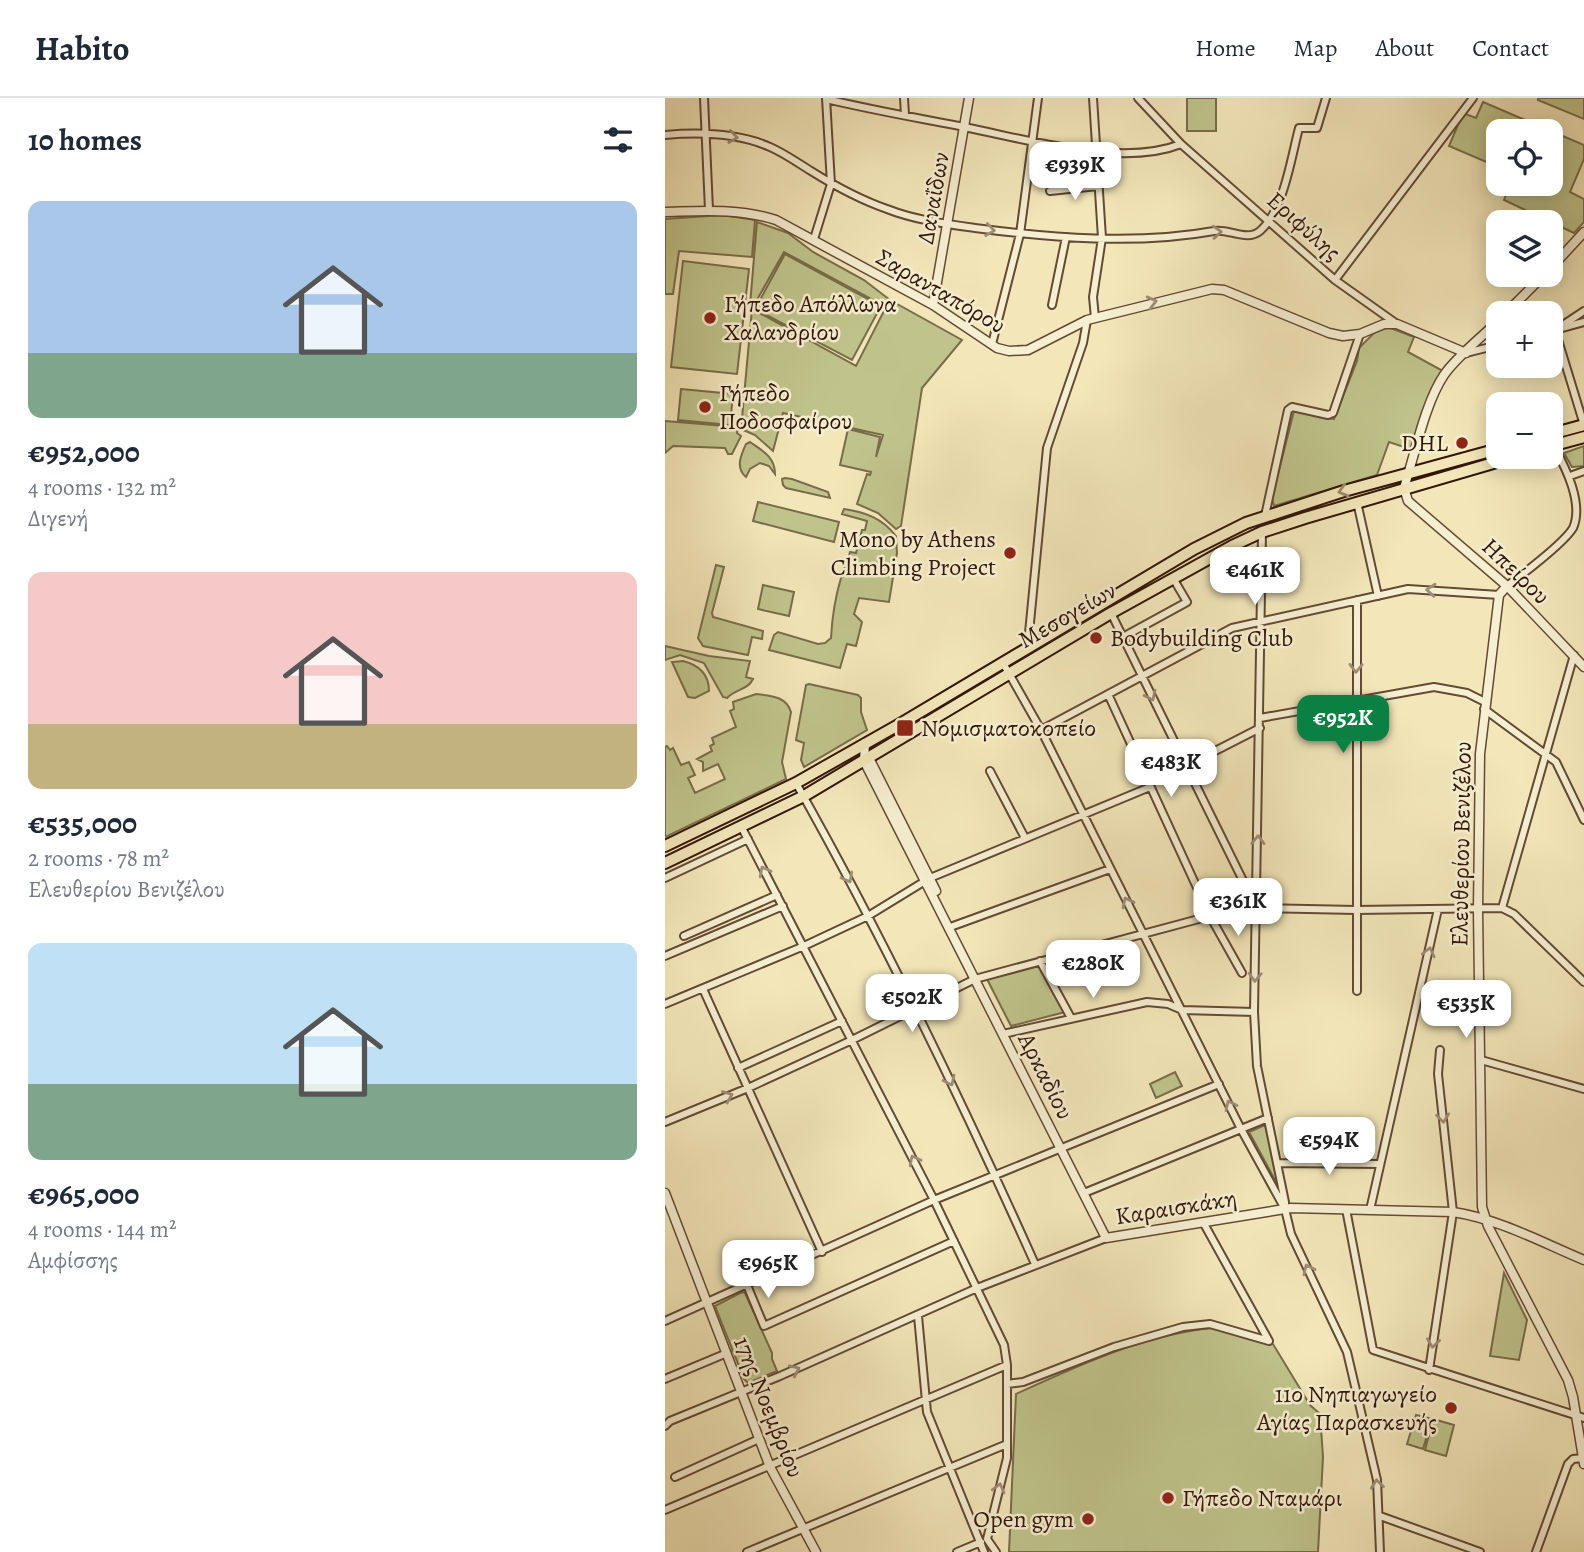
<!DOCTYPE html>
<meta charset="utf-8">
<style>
:root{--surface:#fff;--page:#f2f2f3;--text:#1f2937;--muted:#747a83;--line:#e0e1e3;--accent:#0b8043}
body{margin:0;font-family:Alegreya,serif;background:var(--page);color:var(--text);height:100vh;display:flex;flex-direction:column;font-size:26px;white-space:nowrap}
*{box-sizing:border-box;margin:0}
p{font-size:23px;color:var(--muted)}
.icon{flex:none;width:38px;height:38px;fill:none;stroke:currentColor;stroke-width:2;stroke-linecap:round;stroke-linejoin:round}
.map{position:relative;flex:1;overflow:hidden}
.panel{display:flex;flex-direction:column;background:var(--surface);width:665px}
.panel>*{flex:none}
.controls{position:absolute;left:821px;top:21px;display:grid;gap:14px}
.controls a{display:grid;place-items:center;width:77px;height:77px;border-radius:14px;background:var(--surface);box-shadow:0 4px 18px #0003;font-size:35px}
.price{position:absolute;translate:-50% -60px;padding:0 16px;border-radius:14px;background:#fff;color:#222;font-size:23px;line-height:46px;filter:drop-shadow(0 2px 4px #0008)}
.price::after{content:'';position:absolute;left:50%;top:42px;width:21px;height:16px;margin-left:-10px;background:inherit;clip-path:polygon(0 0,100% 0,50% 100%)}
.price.current{background:var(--accent);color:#fff}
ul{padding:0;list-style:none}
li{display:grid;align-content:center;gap:14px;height:371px;padding:0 28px}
li span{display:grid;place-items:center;height:217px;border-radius:14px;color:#555}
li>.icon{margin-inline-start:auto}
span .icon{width:126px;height:126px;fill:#fffc;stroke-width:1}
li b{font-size:30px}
h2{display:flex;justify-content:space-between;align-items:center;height:84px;padding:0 28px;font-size:30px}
header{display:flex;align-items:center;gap:42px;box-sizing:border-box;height:98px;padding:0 35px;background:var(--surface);border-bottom:2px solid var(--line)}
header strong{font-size:33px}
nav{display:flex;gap:38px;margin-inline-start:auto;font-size:24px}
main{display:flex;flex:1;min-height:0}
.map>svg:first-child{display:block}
.green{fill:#c0c48c;stroke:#786d4a;stroke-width:2}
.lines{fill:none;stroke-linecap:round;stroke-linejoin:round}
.minor-casing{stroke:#624a34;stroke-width:10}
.tertiary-casing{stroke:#624a34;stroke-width:11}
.primary-casing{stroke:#311607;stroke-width:14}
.minor{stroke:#f7efd2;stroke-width:6}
.tertiary{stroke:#f7efd2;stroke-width:8}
.primary{stroke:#f3e7ba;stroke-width:10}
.oneway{stroke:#9e8d77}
.oneway2{stroke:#9c8969}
.poi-dot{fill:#8f2418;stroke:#f7efd2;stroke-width:2.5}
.labels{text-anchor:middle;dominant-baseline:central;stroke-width:5;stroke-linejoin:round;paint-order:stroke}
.street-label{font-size:24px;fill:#311607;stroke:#f7efd2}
.poi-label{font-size:24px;fill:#311607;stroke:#f7efd2;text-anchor:start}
</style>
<header>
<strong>Habito</strong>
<nav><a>Home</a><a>Map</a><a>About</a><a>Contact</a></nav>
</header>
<main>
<section class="panel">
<h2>10 homes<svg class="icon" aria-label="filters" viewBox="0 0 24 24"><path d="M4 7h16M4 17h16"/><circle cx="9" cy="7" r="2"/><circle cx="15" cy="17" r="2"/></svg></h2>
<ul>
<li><span style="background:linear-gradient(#a9c7e8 70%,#7fa58c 0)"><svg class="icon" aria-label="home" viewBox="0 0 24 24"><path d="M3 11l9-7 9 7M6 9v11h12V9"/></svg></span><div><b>€952,000</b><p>4 rooms · 132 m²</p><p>Διγενή</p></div></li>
<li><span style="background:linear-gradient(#f6c9c9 70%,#c2b280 0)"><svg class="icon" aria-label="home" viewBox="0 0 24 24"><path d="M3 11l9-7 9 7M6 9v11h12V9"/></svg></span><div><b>€535,000</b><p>2 rooms · 78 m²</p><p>Ελευθερίου Βενιζέλου</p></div></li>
<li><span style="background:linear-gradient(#bfe0f5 65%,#7fa58c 0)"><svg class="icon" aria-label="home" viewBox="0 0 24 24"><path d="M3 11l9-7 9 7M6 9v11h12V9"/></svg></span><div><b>€965,000</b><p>4 rooms · 144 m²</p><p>Αμφίσσης</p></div></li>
</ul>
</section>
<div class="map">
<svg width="919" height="1454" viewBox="0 0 919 1454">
<rect width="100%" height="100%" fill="#f3e7ba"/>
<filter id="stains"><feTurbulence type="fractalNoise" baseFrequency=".00286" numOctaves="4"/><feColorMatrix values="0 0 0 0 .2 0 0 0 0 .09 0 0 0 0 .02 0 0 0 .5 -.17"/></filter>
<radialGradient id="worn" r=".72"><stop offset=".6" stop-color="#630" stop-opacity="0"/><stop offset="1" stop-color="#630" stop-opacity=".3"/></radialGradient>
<path class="green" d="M522,0H551V33H522Z
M873,0H919V21L873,2Z
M818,4L919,47V61L905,94L919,101V124L909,135L839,102L845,86H886V33H833V69L784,48L798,15L811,20Z
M58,117L90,122L87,159L14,153L8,196H0V121Z
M92,124L123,135L148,154L199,182L225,202L297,242L257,290L236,428L231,431L213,415L192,406L202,376L205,377L206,374L175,367L183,331L215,339L211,359L218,337L118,315L108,353L90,337L76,331L87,211L191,268L221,209L119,154L89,207H85Z
M120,156L216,208L187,262L90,211Z
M18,163L84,171L72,276L6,269Z
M723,229L749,239L743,254L778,273L748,352L724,344L712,377L609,408L607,400L629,313L669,321L692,263L694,250L709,235Z
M16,291L68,296L65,327L13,322Z
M0,323L73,329L72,335L76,338L67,356H63L60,350L8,348L0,355Z
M85,344C98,353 110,359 110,376L104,368L95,365L85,371L81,379C70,370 76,357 81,346Z
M919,348V368L907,369L899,355Z
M120,380L127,381L163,394L165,400L121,390L118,387L117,381Z
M93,404L174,424L169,444L88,423Z
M179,411C200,414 217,420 231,438L232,455L224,504L194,500L189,516L197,524L191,548L182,546L175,570L104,552L109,537L113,534L153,546L160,545L166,540C167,520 170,500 176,480C178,471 183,464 185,454L191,455L197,432H200L202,423L177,416Z
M51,467L59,469L47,515L48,519L98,533L97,541L87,539L83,557L38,548L33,540Z
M98,487L129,494L124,518L93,511Z
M0,548L44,558L85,563L81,579L88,581C83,592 70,591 62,600L58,599L39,565L15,557L0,562Z
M18,563C34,567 44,576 44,593L30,600L23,599L7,564Z
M144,586L193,597L196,600V614L202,632L139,669L136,662L139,645L131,642L141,587Z
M91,596C106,598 121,598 126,614L117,664L121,681L0,739V649L2,648L5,652L8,650L16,667L24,664L30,677L23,680L30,695L60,681L53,666L38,673V664L32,661L47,653L45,648L49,646L47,640L71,629L65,613L69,611L68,604Z
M374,865L400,914L346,928L322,881Z
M510,974L517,988L491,1000L485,986Z
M600,1027L613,1081L610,1082L584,1034Z
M839,1175L862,1222L854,1262L825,1258Z
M77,1194L80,1195L107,1255V1261L112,1273L83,1285L79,1281L50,1208Z
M546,1230L608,1246L645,1307L655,1316L658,1359L653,1454H344L351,1296C414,1267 476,1238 546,1230Z
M751,1317L767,1321L758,1351L742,1346Z
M768,1321L789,1327L781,1358L760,1352Z"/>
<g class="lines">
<g class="minor-casing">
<path id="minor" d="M39,0L44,112
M239,0L240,17
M428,0L437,140L428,199L430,220
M473,0L516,46L670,182L732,226
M161,1C207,12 253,20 299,29C361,41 456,70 516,46
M0,37C34,34 73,35 105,49C119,55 133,65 146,73C170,88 196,102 222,111C250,122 281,126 310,130C387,140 472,147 549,133C563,130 582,144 595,133C619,112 626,60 634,30H652L661,0
M385,93L433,88
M149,141L166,86L161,0
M670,182L808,0
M387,207L401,139
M898,227L919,213
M890,232L919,327
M886,233L919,224
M327,246L355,136L373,0
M801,255L833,247
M905,378L919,373
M692,404L713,498
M600,418L623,312L627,309L663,317L668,315L695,236
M597,434L589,914L592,968L620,1104V1111L626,1136L682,1254L712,1382L715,1454
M842,488C858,476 899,445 908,430C919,405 900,369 889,348
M446,515L591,809
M458,539L522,504L508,480
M369,546L364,535L382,350L418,245L422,222
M338,565L376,632L576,1031L620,1111
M443,596L545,818L577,875
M819,611L891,664L919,722
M595,620L769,589L802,595L820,604
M376,632L567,530L743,491L834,497
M521,668L595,630
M325,673L360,740
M131,685C219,841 297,1003 370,1166
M77,730L269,1102L339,1247L342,1267V1360L322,1441L331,1454
M0,780L83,741
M837,810L909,557
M288,828L445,771
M19,838L112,797
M0,858L118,808
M375,863L406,920
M38,891L157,1154
M692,893V502
M0,906L139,848L203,818L265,780L485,689
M338,936L482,904L503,906L517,912L589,914
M816,962L919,991
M73,970L177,923
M0,1024L83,990L187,942L310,881L545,818L592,810L691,812L837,810L849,816L919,884
M613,1065L715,1066
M419,1095L603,1020
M681,1111L708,1252L919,1320
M705,1112L773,811
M538,1124L604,1243
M82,1187L99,1228L289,1143
M253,1218L262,1314L319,1454
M0,1223L269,1102L554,986
M764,1272L788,1114L773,976L775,952
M0,1281L62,1255
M342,1286L358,1284L449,1249L518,1229L545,1226L604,1243
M0,1328L5,1323L115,1278L312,1190L441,1140
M10,1379L94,1341
M0,1412L342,1267
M715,1418L815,1454
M82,1454L342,1346
M292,1454L316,1444
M871,1454L903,1366L908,1361L918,1360"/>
</g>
<g class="tertiary-casing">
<path id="tertiary" d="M0,114C38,113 74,110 111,122L268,207L332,250L344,253L363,252L422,222L547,191L559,192L664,235L678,238L695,236L719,226H732L801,255
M886,170L919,134
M268,207L304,0
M841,215L879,177
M833,223C817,239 791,259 779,277C760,305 750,356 739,390L743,403L842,488L919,569
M842,488L834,497L815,656L813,812L817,1109L823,1128L903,1282L908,1299L919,1366
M200,645L199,663L441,1140L626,1110L788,1114C834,1121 876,1144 919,1162
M204,660L271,793
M0,1095L105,1369L151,1454"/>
</g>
<g class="primary-casing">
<path id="primary" d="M886,336L919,327
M886,348L919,339
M0,748L131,685L235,626L529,451L581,425L679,393L833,351
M0,765L139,698L446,515L567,448L597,434L640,420L849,359"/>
</g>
<use href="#minor" class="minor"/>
<use href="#tertiary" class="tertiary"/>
<use href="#primary" class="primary"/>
</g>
<defs><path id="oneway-chevron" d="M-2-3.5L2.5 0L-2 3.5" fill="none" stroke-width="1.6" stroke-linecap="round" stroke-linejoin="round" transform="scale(1.75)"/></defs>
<g class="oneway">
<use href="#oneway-chevron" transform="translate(68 39) rotate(8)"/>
<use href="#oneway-chevron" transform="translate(325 132) rotate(8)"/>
<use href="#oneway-chevron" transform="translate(552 134) rotate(-4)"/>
<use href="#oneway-chevron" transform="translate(487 204) rotate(-14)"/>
<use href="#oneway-chevron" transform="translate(766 492) rotate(-175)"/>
<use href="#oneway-chevron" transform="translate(691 570) rotate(91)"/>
<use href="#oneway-chevron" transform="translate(486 598) rotate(64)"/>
<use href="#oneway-chevron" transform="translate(593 742) rotate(-89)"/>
<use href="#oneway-chevron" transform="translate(99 773) rotate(-117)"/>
<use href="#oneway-chevron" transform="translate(183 780) rotate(62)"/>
<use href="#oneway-chevron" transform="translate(462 804) rotate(-117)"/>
<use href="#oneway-chevron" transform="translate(764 854) rotate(-77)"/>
<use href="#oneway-chevron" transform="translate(590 879) rotate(92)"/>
<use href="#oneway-chevron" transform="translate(285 983) rotate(64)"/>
<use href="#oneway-chevron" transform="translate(63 998) rotate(-22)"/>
<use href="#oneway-chevron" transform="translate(565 1007) rotate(-116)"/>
<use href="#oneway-chevron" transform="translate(778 1020) rotate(84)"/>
<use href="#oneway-chevron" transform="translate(249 1062) rotate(-117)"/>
<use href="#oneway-chevron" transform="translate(643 1171) rotate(-115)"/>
<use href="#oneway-chevron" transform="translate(768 1245) rotate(98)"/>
<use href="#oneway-chevron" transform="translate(130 1272) rotate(-24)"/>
<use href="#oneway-chevron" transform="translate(712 1386) rotate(-97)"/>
<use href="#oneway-chevron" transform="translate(334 1390) rotate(-75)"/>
</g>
<use class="oneway2" href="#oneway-chevron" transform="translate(678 393) rotate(164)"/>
<g class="poi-dot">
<circle cx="45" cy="220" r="7"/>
<circle cx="40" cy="309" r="7"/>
<circle cx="797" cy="345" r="7"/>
<circle cx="345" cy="455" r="7"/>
<circle cx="431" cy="540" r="7"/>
<rect x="231" y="621" width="18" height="18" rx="3.5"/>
<circle cx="786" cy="1310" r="7"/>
<circle cx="503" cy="1400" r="7"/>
<circle cx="423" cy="1421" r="7"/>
</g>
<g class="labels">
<g class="street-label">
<text transform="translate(268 100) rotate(-80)">Δαναΐδων</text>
<text transform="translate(639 128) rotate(42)">Εριφύλης</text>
<text transform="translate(276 193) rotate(30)">Σαρανταπόρου</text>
<text transform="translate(851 473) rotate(44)">Ηπείρου</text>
<text transform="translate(402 517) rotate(-30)">Μεσογείων</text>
<text transform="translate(796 746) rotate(-89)">Ελευθερίου Βενιζέλου</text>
<text transform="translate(381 978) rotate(63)">Αρκαδίου</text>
<text transform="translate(511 1109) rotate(-9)">Καραισκάκη</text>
<text transform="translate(104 1309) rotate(68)">17ης Νοεμβρίου</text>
</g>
<g class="poi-label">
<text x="59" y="206">Γήπεδο Απόλλωνα<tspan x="59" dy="28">Χαλανδρίου</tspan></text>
<text x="54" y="295">Γήπεδο<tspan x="54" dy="28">Ποδοσφαίρου</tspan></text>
<text x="783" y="345" text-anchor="end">DHL</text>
<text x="331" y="441" text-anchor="end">Mono by Athens<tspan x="331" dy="28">Climbing Project</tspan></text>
<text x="445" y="540">Bodybuilding Club</text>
<text x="256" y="630">Νομισματοκοπείο</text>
<text x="772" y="1296" text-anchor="end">11ο Νηπιαγωγείο<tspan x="772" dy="28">Αγίας Παρασκευής</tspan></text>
<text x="517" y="1400">Γήπεδο Νταμάρι</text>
<text x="409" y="1421" text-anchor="end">Open gym</text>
</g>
</g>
<rect width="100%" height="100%" filter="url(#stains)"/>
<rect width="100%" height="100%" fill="url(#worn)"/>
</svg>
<div class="controls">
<a><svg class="icon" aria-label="locate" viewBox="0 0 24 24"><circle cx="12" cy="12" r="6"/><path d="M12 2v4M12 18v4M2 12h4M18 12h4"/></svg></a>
<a><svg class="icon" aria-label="layers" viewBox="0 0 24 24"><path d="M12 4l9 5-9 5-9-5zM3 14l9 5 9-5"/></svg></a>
<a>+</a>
<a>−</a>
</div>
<b class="price" style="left:410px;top:104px">€939K</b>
<b class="price" style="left:590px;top:509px">€461K</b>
<b class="price current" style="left:678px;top:657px">€952K</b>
<b class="price" style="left:506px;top:701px">€483K</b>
<b class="price" style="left:573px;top:840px">€361K</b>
<b class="price" style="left:428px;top:902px">€280K</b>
<b class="price" style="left:247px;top:936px">€502K</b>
<b class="price" style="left:801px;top:942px">€535K</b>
<b class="price" style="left:664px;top:1079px">€594K</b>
<b class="price" style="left:103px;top:1202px">€965K</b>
</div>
</main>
